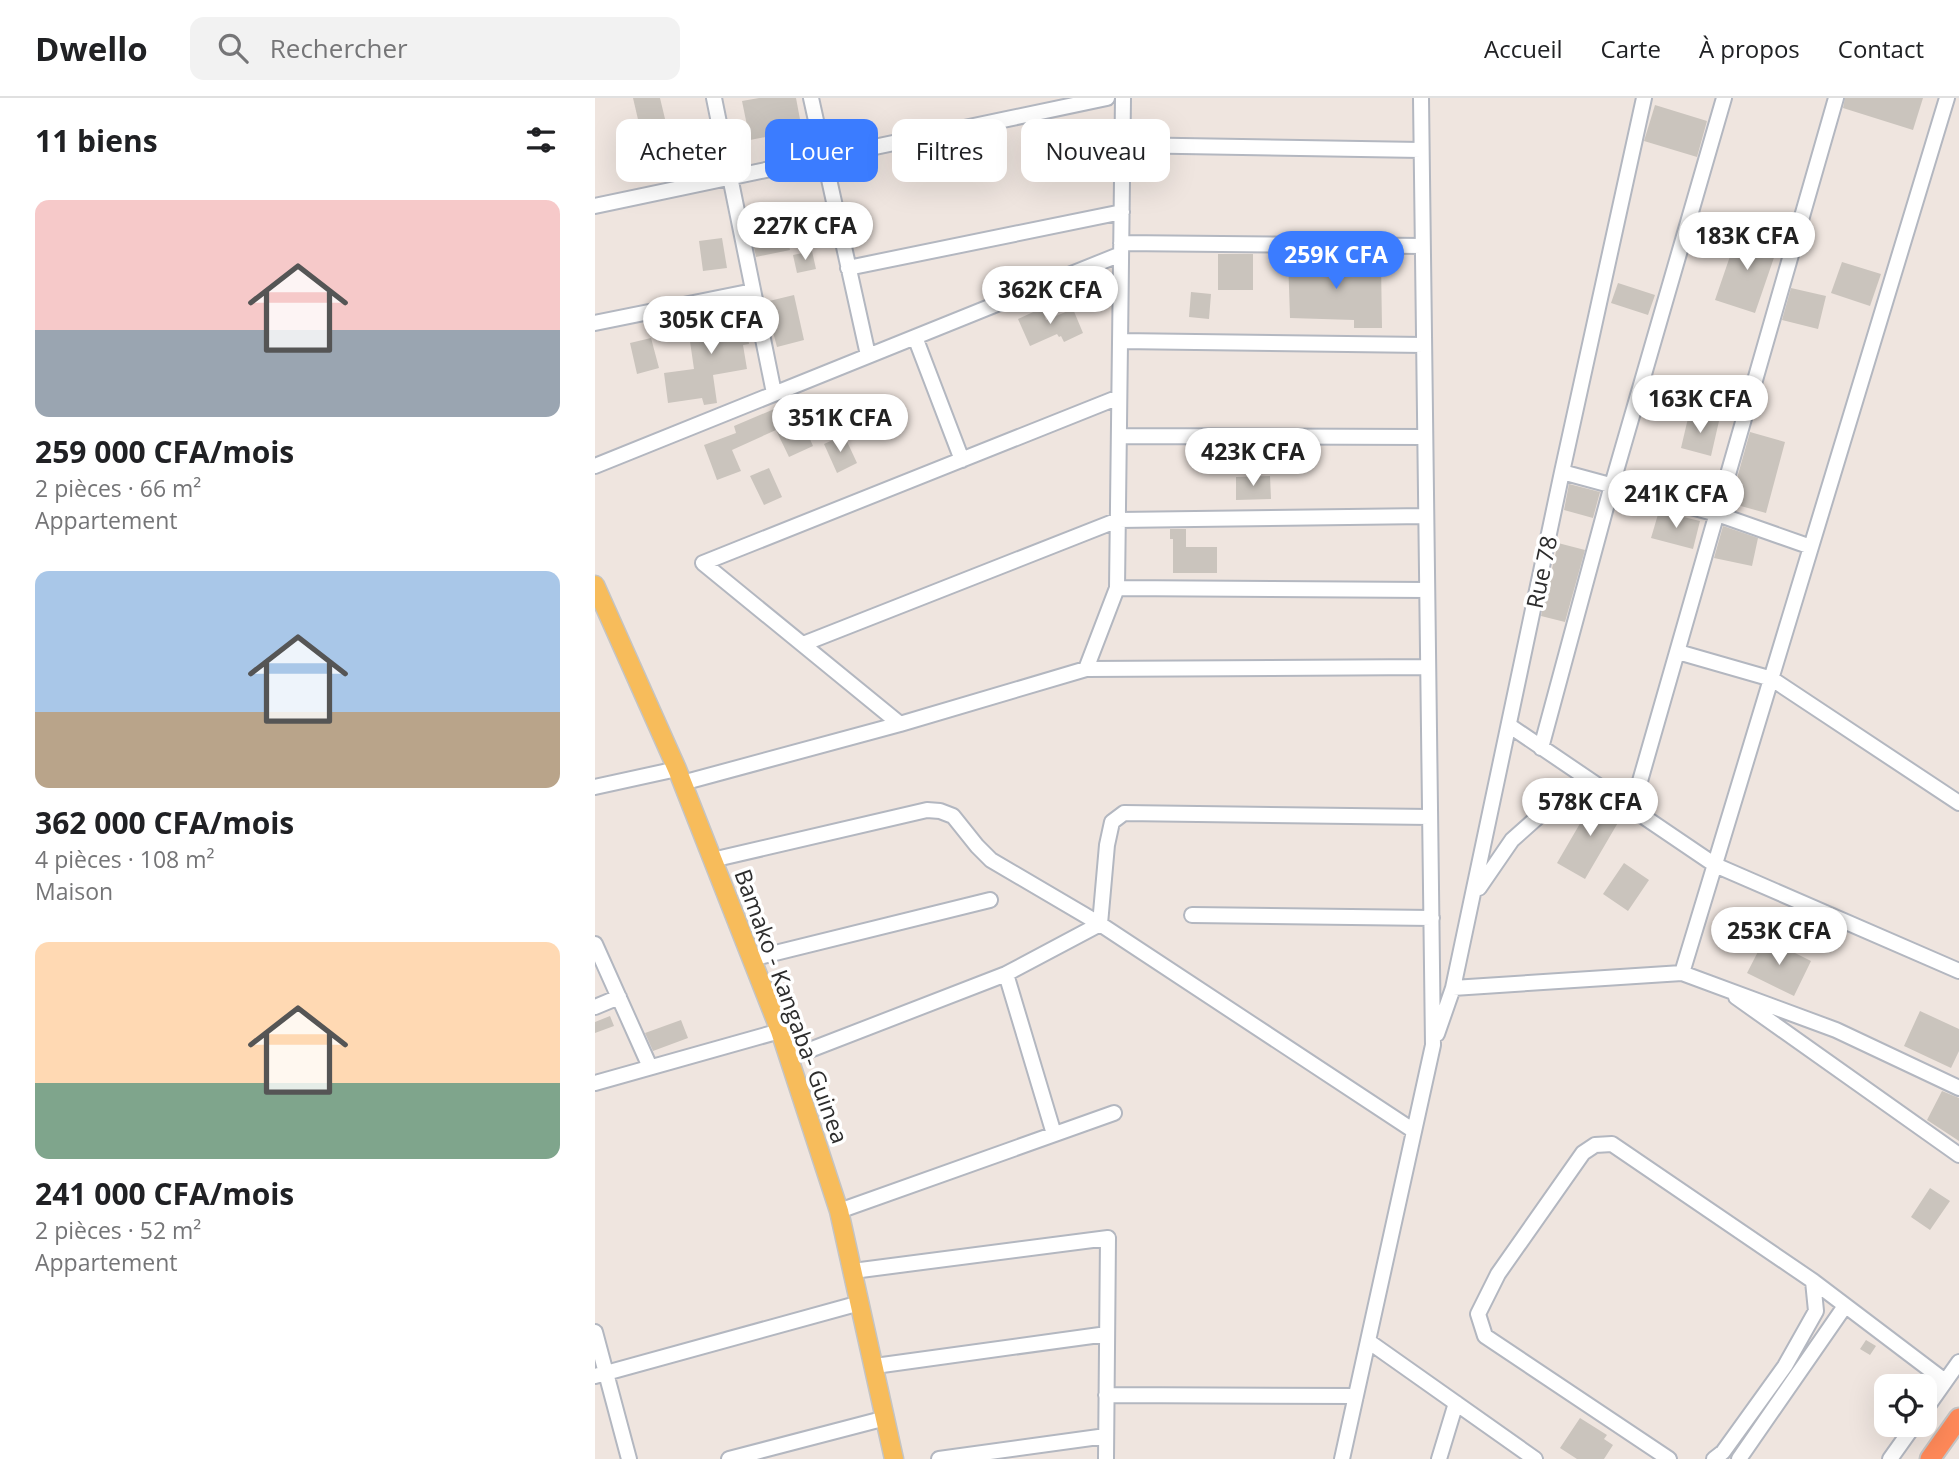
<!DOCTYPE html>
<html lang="fr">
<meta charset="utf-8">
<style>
:root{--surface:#fff;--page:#f2f2f2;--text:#202124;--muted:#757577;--line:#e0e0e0;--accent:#3b7cff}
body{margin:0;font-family:"Open Sans",sans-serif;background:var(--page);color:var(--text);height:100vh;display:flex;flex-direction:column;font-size:26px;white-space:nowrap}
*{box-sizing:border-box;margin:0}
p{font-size:23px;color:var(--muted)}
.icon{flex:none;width:38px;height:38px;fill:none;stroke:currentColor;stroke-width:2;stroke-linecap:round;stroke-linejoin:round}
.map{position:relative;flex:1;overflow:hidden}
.sheet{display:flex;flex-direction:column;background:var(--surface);width:595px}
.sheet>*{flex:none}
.top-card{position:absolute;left:21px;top:21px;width:665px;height:63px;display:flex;gap:14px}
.buttons{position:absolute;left:1279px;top:1276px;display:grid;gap:14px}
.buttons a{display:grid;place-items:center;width:63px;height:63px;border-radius:14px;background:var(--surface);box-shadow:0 7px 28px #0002;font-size:35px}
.price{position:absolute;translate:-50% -60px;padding:0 16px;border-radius:24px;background:#fff;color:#222;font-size:23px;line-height:46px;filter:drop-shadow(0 2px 4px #0008)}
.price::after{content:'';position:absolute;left:50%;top:42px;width:21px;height:16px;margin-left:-10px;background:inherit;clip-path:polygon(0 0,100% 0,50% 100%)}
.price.on{background:var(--accent);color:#fff}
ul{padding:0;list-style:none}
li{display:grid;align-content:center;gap:14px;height:371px;padding:0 35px}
li span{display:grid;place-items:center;height:217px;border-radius:14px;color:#555}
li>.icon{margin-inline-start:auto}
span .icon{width:126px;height:126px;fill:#fffc;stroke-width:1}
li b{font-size:30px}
h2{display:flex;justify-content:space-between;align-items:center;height:84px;padding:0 35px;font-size:30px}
.chip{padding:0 24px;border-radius:14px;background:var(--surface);box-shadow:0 7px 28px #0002;font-size:24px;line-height:63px}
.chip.on{background:var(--accent);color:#fff}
header{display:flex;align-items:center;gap:42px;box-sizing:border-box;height:98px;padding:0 35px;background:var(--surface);border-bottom:2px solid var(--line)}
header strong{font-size:33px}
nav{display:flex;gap:38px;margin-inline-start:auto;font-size:24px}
.search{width:490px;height:63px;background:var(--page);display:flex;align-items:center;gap:18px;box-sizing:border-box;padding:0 24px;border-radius:14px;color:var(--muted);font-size:26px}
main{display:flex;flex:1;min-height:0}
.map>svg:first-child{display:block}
.building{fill:#cac4bd}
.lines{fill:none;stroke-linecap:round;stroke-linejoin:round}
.minor-casing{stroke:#b3b7c0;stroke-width:18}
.major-casing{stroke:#c4c4c4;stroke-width:21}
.highway-casing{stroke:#c4c4c4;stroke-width:23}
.minor{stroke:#fff;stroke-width:14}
.major{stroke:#f7bc5b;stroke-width:18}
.highway{stroke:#ff8959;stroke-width:19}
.labels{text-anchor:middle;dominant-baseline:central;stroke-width:7;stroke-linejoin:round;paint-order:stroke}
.street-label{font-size:23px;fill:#2d2d2d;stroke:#fff}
</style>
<header>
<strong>Dwello</strong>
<div class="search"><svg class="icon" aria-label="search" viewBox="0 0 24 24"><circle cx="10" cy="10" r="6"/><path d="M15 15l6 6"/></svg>Rechercher</div>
<nav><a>Accueil</a><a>Carte</a><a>À propos</a><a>Contact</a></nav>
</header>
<main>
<section class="sheet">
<h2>11 biens<svg class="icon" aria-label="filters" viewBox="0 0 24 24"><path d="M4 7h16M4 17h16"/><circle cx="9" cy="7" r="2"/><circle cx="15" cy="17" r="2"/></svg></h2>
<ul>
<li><span style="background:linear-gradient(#f6c9c9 60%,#9aa5b1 0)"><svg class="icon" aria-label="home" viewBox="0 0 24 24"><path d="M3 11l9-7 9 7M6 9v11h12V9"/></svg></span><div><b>259 000 CFA/mois</b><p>2 pièces · 66 m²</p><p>Appartement</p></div></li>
<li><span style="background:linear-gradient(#a9c7e8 65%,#b9a48a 0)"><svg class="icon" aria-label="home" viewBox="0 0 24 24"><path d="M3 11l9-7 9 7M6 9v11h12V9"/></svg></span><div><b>362 000 CFA/mois</b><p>4 pièces · 108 m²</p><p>Maison</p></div></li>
<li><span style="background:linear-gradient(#ffd9b3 65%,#7fa58c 0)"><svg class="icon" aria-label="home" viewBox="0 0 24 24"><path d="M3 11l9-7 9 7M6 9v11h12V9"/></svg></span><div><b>241 000 CFA/mois</b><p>2 pièces · 52 m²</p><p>Appartement</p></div></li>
</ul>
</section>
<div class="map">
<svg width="1364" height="1361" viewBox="0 0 1364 1361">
<rect width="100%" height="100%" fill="#efe5df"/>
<path class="building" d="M38,0H65L71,25L45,30Z
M164,0H201L207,32L155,42L147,3Z
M1250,0H1328L1318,32L1248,10Z
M1060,7L1112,23L1102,59L1049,43Z
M189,124L195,152L161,159L155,131Z
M1144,132L1184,145L1160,215L1120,202Z
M127,140L132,170L108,173L104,143Z
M217,153L221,171L202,175L198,157Z
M623,156H658V192H623Z
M719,158V162L752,161V167L786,165L787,230H759V222L695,220L693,159Z
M1247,164L1286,176L1275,208L1236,195Z
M1023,185L1060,197L1053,217L1016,205Z
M1196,190L1231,198L1223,231L1187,222Z
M596,194L616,196L614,221L594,219Z
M199,197L209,242L182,249L170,204Z
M147,205L148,210L152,209L155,225L151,226L154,246L148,247L152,271L118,277L122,305L109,307L107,300L73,305L69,275L99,271L91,216L106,213L109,236L130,233L126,209Z
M447,210L451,222L478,211L488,235L469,244L466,238L464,239L462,236L435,248L423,221Z
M56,240L64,270L42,276L35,245Z
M198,303L218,348L194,359L181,332L137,352L146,373L122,382L109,347L141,335L139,328Z
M1094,316L1124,323L1116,358L1086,350Z
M1155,334L1190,344L1171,415L1135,405Z
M249,337L262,365L242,375L229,346Z
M174,370L187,399L169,407L155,378Z
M675,378L676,401L641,402V379Z
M974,386L1005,394L998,420L969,412Z
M1064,413L1105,423L1098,451L1056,440Z
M1128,428L1163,440L1157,468L1119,460Z
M575,431H591V449H622V475H578V441H575Z
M963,445L990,452L970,524L946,518Z
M1001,698L1028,716L990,781L962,765Z
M1029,765L1054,782L1033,813L1008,796Z
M1170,840L1216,863L1199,898L1152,875Z
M1325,913L1364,931V953L1356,970L1309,948Z
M15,918L19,928L0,935V924Z
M86,922L93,940L58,953L50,935Z
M1347,993L1364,1000V1043L1332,1022Z
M1335,1090L1355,1103L1335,1132L1316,1119Z
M1271,1242L1281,1248L1275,1257L1265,1251Z
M985,1320L1012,1337L1009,1341L1018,1347L1009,1361H982L965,1350Z"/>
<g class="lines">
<g class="minor-casing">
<path id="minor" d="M119,0L179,295
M216,0L273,257
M527,47L826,52
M0,108L512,0
M526,145L828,148
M253,170L527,114
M0,225L158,193
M320,239L367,362
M525,243L829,247
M524,338L830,339
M0,368L526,156
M967,374L1122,416L1216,449
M522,490L832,492
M208,546L523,422L831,418
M1083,554L1177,581L1364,705
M491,571L522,490L528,0
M305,626L108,465L524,299
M915,628L1120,767L1364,873
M946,650L1017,387L1129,0
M87,685L305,626L491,571L833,569
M0,689L82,671
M1037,711L1241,0
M117,762L332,712L345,713L358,718L382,748L396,762L505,826L819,1033
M884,790L917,742L954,709L994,682
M597,817L837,820
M0,846L55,969
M156,861L395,802
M1087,875L1352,0
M411,876L459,1036
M858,890L1087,875L1241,932L1364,990
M1141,899L1364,1057
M0,909L24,899
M842,936L858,890L967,374L1049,0
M194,960L411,876L505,826L512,747L517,724L529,715L835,719
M0,985L185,933
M244,1113L519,1015
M258,1173L513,1140L511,1361
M0,1234L34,1361
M773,1243L940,1361
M280,1268L512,1236
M0,1278L265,1205
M511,1297L761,1298
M1330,1312L1364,1264
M134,1361L291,1320
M344,1361L511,1338
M747,1361L838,947L826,0
M844,1361L861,1305
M1074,1361L890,1238L883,1216L903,1176L988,1055L1000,1047L1017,1046L1218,1183L1350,1283
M1119,1361L1128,1354L1190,1268L1221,1213L1218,1183
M1144,1361L1250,1208
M1295,1361L1320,1326"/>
</g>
<g class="major-casing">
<path id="major" d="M0,487L82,671L185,933L244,1113L299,1361"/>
</g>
<g class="highway-casing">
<path id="highway" d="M1335,1361L1364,1320"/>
</g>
<use href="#minor" class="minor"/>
<use href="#major" class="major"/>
<use href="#highway" class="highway"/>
</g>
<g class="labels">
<g class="street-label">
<text transform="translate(946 474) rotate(-78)">Rue 78</text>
<text transform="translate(197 908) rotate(70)">Bamako - Kangaba- Guinea</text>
</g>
</g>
</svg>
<div class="buttons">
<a><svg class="icon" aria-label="locate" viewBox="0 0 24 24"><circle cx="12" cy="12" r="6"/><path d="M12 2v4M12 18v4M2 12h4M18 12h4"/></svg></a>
</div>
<b class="price" style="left:210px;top:164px">227K CFA</b>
<b class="price" style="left:1152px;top:174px">183K CFA</b>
<b class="price on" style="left:741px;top:193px">259K CFA</b>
<b class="price" style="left:455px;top:228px">362K CFA</b>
<b class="price" style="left:116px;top:258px">305K CFA</b>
<b class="price" style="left:1105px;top:337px">163K CFA</b>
<b class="price" style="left:245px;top:356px">351K CFA</b>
<b class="price" style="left:658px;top:390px">423K CFA</b>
<b class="price" style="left:1081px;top:432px">241K CFA</b>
<b class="price" style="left:995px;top:740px">578K CFA</b>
<b class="price" style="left:1184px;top:869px">253K CFA</b>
<div class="top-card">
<a class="chip">Acheter</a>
<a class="chip on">Louer</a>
<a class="chip">Filtres</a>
<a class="chip">Nouveau</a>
</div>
</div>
</main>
